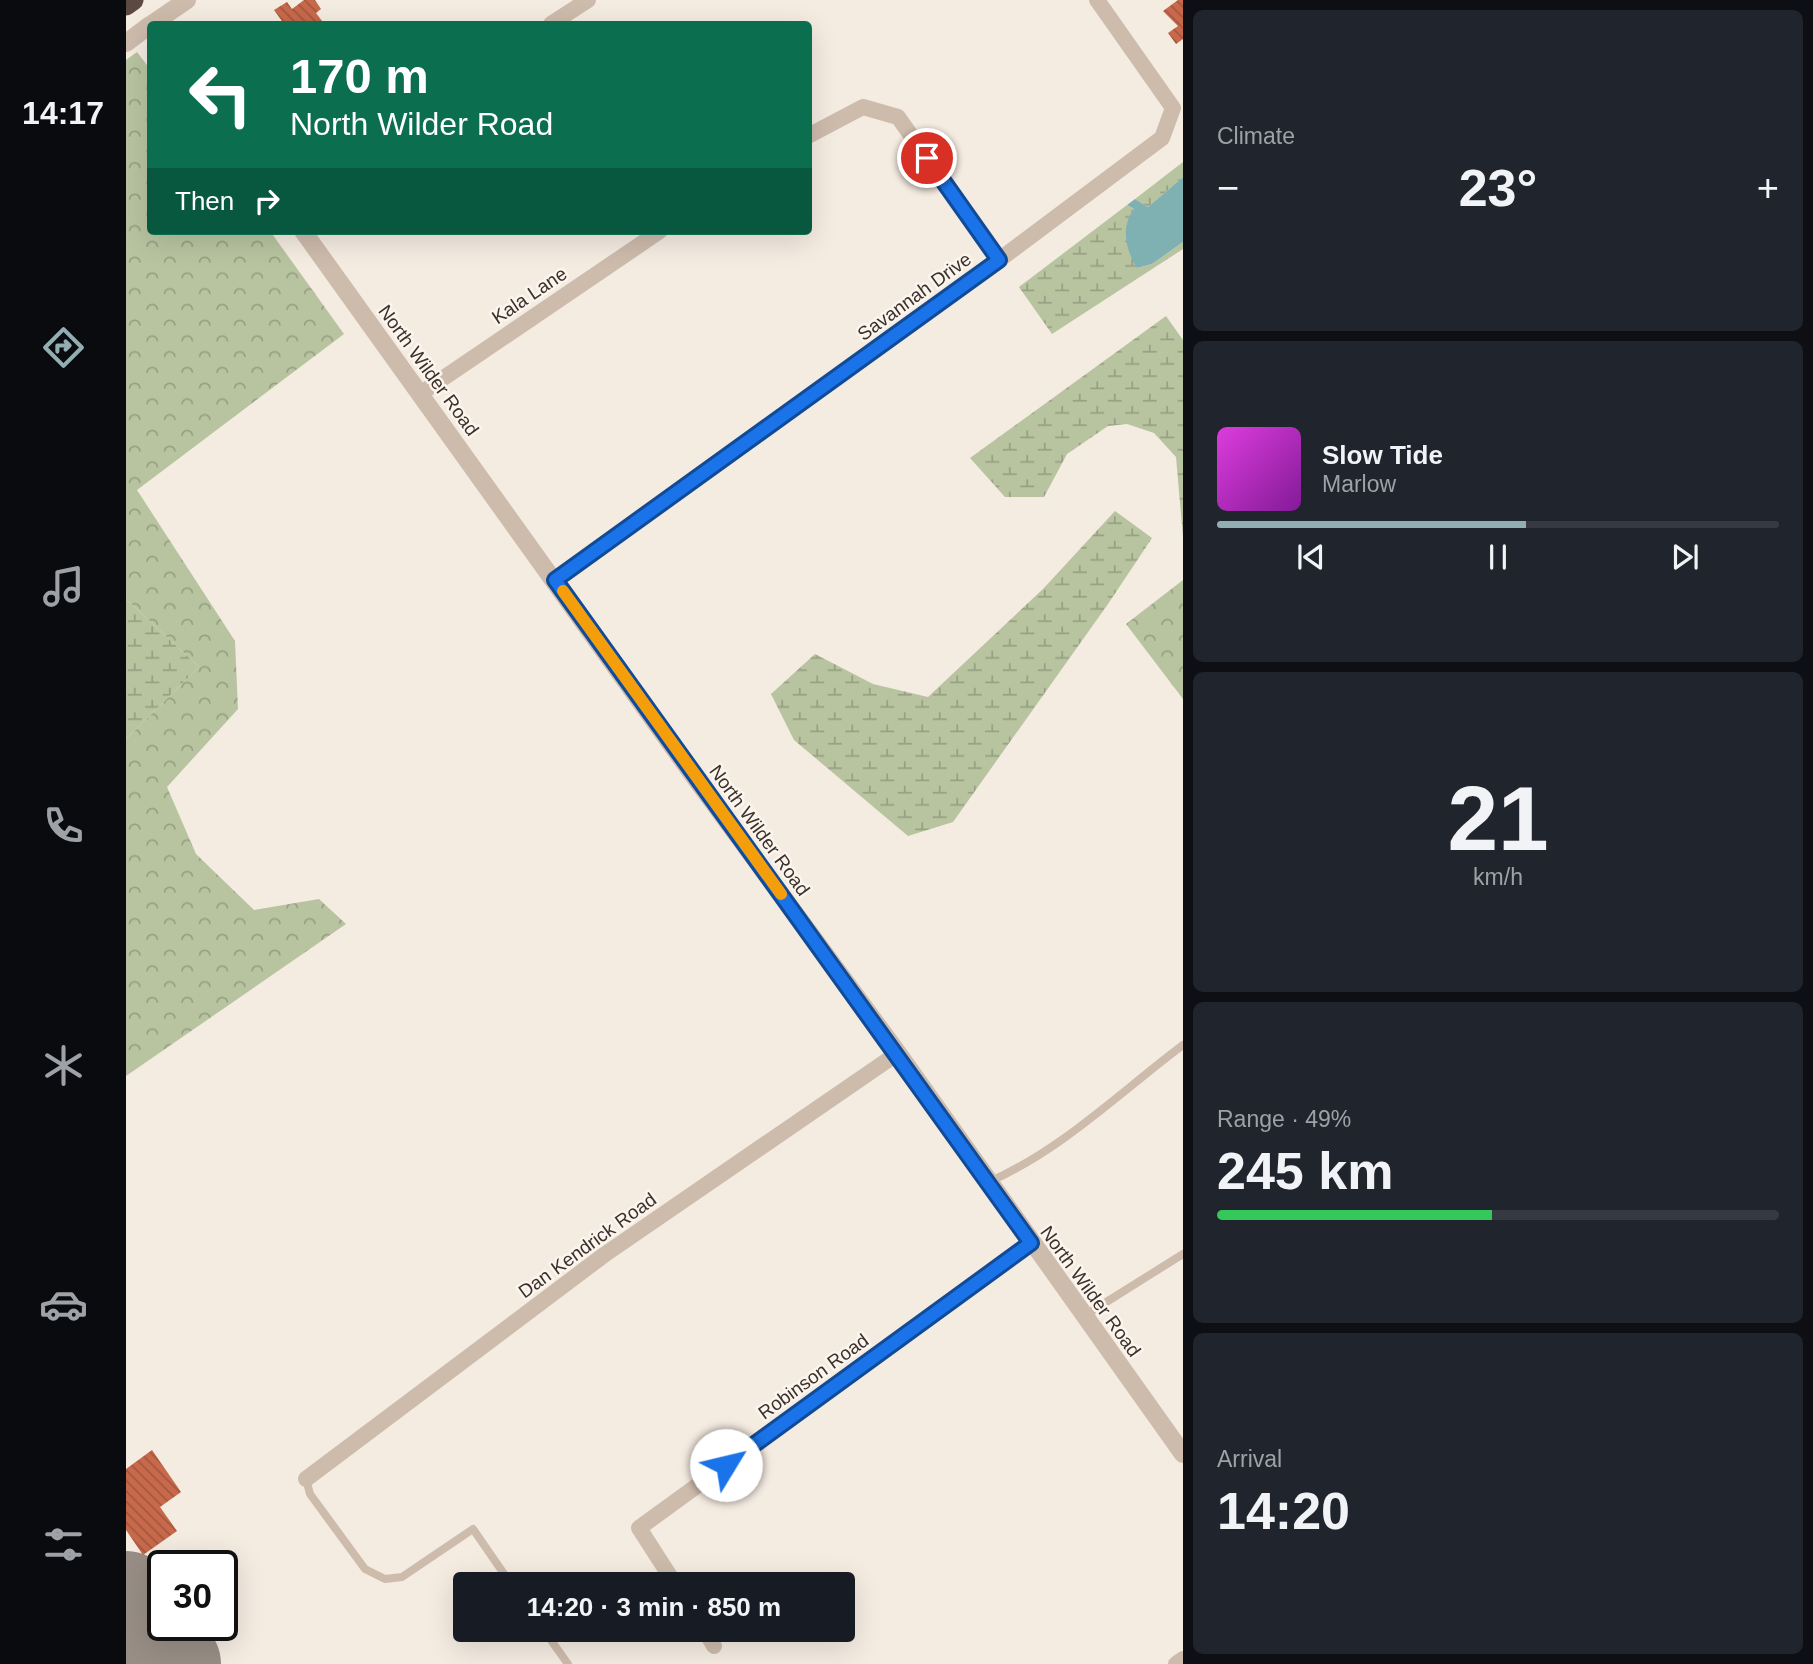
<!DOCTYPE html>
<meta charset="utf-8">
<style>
body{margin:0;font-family:Arial,sans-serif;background:#20242c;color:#f1f3f6;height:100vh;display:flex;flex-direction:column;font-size:26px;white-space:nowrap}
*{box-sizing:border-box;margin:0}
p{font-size:23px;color:#9ea1a6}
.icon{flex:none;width:38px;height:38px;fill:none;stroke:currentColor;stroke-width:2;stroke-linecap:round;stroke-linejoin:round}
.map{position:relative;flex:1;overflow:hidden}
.side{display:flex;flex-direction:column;gap:10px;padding:10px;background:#0d0f14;width:630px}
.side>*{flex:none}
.guide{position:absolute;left:21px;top:21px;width:665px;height:214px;border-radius:7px;box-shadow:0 7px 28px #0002;background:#0b6e4f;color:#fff;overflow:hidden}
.speed{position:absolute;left:21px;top:1550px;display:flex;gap:14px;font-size:35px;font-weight:700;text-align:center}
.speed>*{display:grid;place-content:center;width:91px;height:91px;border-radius:50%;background:#171b24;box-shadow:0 7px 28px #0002;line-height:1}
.speed .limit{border:4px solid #111;border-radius:10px;background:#fff;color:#111}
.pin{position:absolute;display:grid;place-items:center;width:60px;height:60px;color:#fff;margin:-30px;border:4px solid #fff;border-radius:50%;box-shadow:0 2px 7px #0007}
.me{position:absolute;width:77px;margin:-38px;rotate:54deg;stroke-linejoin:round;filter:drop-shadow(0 0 5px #0008)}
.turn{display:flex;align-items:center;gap:24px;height:147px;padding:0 28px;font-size:32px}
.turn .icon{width:91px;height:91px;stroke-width:2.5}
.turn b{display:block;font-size:49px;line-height:60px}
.then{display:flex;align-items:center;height:66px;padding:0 28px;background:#0003;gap:14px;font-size:26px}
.big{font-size:52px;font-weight:700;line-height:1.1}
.side .card{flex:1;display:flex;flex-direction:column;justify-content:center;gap:10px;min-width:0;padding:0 24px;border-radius:10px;background:#20242c}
.side .dial{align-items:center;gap:0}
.dial b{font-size:91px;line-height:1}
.song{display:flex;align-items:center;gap:21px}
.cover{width:84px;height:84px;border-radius:10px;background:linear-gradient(135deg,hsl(300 70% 55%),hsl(290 70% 35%))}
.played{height:7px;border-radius:4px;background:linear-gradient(90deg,#92aeb2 55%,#363941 55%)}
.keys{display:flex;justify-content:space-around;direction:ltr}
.heat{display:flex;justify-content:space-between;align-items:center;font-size:38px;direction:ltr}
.charge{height:10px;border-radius:5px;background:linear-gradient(90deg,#34c759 49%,#363941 0)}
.trip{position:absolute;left:327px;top:1572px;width:402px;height:70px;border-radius:7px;background:#171b24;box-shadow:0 7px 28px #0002;font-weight:700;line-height:70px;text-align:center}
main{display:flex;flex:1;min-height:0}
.menu{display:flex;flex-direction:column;width:126px;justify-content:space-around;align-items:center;background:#090b0e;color:#9ea1a6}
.menu .icon{width:49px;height:49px}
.menu .selected{color:#92aeb2}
.menu b{font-size:32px;color:#f1f3f6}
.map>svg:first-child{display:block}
.forest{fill:url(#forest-crowns)}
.wetland{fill:url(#wetland-marsh)}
.water{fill:#7fb0b2}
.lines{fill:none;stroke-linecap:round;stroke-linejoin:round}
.runway{stroke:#988e86;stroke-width:100}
.building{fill:url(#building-back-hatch)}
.service{stroke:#cdbbac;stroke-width:8}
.minor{stroke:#cdbbac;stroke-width:16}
.tertiary{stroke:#cdbbac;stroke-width:18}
.motorway{stroke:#5c4a42;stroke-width:21}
.route-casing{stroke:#114b97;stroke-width:18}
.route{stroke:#1a73e8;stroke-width:12}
.slow{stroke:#f59e0b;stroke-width:12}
.labels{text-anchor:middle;stroke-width:5;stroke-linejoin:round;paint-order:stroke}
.street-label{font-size:19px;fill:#3b302b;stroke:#fbf5ee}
</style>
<main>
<nav class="menu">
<b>14:17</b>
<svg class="icon selected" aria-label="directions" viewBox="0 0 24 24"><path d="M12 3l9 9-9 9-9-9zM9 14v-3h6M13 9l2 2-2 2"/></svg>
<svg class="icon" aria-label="music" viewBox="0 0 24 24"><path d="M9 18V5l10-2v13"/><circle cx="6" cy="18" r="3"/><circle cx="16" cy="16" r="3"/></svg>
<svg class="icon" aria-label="phone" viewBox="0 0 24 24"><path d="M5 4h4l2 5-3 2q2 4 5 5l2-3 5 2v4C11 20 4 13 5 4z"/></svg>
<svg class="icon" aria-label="climate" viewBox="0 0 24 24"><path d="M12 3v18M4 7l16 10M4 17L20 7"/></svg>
<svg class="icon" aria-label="car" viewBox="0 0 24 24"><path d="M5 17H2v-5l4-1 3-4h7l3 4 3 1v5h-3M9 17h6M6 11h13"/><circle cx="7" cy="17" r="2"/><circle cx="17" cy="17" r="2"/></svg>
<svg class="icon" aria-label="filters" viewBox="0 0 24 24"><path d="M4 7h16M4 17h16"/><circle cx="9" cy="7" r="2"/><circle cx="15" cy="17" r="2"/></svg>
</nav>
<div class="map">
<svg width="1057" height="1664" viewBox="0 0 1057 1664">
<defs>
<pattern id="forest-crowns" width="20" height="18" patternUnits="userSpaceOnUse" patternTransform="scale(1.75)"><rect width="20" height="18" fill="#b8c4a0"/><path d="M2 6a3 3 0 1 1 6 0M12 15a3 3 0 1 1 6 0" fill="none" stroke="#97a083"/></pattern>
<pattern id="wetland-marsh" width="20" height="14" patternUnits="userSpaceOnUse" patternTransform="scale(1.75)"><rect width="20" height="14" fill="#b8c4a0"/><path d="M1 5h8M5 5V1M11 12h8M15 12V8" fill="none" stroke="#97a083"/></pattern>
<pattern id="building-back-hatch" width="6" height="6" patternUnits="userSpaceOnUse" patternTransform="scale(1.75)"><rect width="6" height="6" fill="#c8694b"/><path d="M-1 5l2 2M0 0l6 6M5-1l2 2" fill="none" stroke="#a4573f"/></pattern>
</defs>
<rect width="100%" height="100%" fill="#f4ebe1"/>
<path class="forest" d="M11 52 24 69V231H144L218 334 11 490 109 641 112 709 41 787 70 854 128 910 193 899 220 924 0 1076V739L73 667 0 599V60Z
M1057 580V699L1000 624Z"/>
<path class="wetland" d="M1057 162V177L1022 207 1009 199Z
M1001 205 1008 209C993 237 1004 240 1011 268L1026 264 1057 242V249L926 334 893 287Z
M1040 316 1057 340V537L1050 457 1028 433 1001 424 982 426 941 454 918 497H879L844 458Z
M989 511 1026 538 982 604 827 822 782 836 668 740 645 694 689 654 747 684 802 697 917 589Z
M0 599 73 667 0 739Z"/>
<path class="water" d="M1057 177V242L1026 264 1011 268C1000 250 994 228 1008 209L1001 205 1009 199 1022 207Z"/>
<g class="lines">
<path class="runway" d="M0 1601 45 1664"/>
</g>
<path class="building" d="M178 0H189L195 9 190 13 196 21 191 24H158L148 10 161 2 166 9Z
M1052 0H1057V39L1050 44 1042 33 1052 26 1037 11Z
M26 1450 55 1492 34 1507 51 1531 17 1555 0 1530V1469Z"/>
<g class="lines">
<path class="service" d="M863 1182C937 1149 993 1093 1057 1045
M958 1316 1057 1254
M180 1479 184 1494 239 1569 259 1579 276 1577 347 1529 385 1584
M417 1629 442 1664"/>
<path class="minor" d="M425 24 462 0
M682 136 737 107 772 117 873 260
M294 394 534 231
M429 580 873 260 1036 138 1047 108 971 0
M180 1479 478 1255 772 1053
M549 1584 513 1528 905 1243
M578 1629 588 1646
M1050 1664 1057 1659"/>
<path class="tertiary" d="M26 24 61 0
M0 43 24 25
M177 231 567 775 772 1053 1057 1454"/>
<path class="motorway" d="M0 5 7 0"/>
</g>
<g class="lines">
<defs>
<path id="route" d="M600 1465 905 1243 429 580 873 260 801 158"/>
</defs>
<use href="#route" class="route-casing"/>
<use href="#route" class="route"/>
<path class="slow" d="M437 591 655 894"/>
</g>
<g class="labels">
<g class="street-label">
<text transform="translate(403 295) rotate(-34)" y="7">Kala Lane</text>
<text transform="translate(788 296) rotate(-36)" y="7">Savannah Drive</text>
<text transform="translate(303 370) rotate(54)" y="7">North Wilder Road</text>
<text transform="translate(634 830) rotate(54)" y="7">North Wilder Road</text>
<text transform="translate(461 1245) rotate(-36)" y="7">Dan Kendrick Road</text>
<text transform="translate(965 1291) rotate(54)" y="7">North Wilder Road</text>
<text transform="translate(687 1376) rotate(-36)" y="7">Robinson Road</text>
</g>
</g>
</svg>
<div class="speed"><div class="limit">30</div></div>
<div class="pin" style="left:801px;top:158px;background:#d93025"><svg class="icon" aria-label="arrive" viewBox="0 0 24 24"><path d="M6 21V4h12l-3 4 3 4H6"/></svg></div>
<svg class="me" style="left:600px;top:1465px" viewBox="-20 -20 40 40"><circle r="19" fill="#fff"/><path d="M0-13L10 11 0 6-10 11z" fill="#1a73e8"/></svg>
<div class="trip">14:20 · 3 min · 850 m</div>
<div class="guide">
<div class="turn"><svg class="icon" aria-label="left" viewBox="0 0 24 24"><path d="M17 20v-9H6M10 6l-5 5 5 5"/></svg><div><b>170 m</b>North Wilder Road</div></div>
<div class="then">Then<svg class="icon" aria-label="right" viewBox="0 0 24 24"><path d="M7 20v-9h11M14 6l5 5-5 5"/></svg></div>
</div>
</div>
<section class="side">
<div class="card"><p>Climate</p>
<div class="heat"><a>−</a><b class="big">23°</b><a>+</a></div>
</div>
<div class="card">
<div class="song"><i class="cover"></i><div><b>Slow Tide</b><p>Marlow</p></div></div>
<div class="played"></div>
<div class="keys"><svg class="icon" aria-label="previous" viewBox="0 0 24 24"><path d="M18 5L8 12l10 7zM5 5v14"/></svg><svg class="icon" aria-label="pause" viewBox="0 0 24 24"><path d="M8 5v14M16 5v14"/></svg><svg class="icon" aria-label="next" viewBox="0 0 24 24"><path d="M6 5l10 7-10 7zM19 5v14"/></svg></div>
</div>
<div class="card dial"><b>21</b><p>km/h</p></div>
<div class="card"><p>Range · 49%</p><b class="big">245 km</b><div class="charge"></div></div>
<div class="card"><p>Arrival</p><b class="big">14:20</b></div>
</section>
</main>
